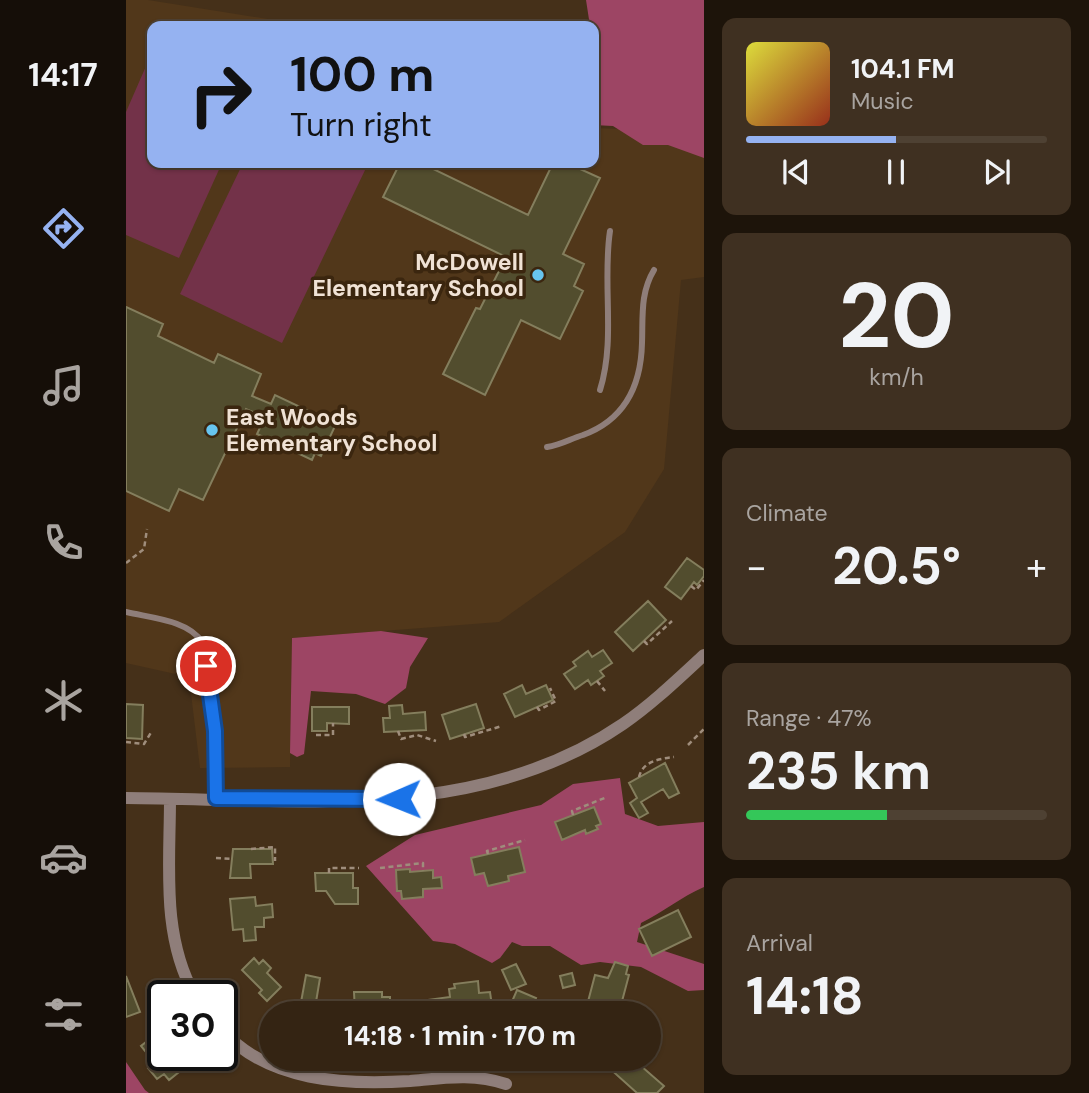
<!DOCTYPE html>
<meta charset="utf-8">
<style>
body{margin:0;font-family:"DM Sans",sans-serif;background:#3f3021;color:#f1f3f6;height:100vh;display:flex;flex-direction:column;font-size:26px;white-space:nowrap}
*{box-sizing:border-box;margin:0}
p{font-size:23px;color:#a9a4a0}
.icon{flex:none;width:38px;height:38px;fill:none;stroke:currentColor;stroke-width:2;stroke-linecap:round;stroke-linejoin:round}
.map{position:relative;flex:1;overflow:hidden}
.details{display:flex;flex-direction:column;gap:18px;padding:18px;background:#1d140a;width:385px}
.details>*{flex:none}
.banner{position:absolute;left:21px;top:21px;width:452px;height:147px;border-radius:14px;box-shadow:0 2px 5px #0004,0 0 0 2px #4e4133;background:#95b2f1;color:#111;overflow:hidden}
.speed{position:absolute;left:21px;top:980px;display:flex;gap:14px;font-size:35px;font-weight:700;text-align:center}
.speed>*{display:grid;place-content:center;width:91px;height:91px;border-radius:50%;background:#342413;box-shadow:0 2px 5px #0004,0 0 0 2px #4e4133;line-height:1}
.speed .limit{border:4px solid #111;border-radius:10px;background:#fff;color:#111}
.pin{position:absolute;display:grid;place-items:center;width:60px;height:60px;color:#fff;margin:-30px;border:4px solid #fff;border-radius:50%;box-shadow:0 2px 7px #0007}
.me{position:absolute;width:77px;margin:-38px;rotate:269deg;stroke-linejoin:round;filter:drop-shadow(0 0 5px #0008)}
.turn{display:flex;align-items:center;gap:24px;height:147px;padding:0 28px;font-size:32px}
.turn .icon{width:91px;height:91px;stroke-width:2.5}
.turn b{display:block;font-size:49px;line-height:60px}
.big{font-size:52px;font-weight:700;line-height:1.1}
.details .card{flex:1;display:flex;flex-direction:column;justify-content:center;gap:10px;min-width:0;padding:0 24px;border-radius:14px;background:#3f3021}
.details .dial{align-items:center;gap:0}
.dial b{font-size:91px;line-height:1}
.song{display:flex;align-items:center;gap:21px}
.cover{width:84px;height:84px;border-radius:10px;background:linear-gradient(135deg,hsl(60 70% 55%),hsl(10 70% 35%))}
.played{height:7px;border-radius:4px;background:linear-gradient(90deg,#95b2f1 50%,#4e4133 50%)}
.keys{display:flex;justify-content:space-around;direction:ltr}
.heat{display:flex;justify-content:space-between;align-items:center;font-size:38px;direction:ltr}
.charge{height:10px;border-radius:5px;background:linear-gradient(90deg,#34c759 47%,#4e4133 0)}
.trip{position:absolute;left:133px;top:1001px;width:402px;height:70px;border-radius:35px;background:#342413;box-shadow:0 2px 5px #0004,0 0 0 2px #4e4133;font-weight:700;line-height:70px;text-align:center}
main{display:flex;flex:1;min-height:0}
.menu{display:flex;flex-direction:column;width:126px;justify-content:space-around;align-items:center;background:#150e08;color:#a9a4a0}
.menu .icon{width:49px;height:49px}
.menu .current{color:#95b2f1}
.menu b{font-size:32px;color:#f1f3f6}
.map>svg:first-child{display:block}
.built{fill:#51371a}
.green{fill:#733249}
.forest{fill:#9d4564}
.building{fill:#524d2e;stroke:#847e5d;stroke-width:2}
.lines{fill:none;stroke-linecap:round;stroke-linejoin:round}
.path{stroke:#9f8d7c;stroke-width:2.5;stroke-dasharray:5 3.5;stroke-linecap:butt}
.lane{stroke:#8f7e7a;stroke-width:6}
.street{stroke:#8f7e7a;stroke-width:12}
.route-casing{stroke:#114b97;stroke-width:18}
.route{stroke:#1a73e8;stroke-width:12}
.poi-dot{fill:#67c4ef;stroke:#3b260f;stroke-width:2.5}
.labels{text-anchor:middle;stroke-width:7;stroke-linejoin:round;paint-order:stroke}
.poi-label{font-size:23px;font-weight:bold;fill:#f0e2d5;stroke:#3b260f;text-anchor:end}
</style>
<main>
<nav class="menu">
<b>14:17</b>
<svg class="icon current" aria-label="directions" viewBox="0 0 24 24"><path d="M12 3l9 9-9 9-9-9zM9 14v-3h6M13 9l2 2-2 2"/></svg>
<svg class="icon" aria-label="music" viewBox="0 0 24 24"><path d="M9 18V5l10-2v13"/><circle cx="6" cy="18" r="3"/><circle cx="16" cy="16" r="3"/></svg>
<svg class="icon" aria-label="phone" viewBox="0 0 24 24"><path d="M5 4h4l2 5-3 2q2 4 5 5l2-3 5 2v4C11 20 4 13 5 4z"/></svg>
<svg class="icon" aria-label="climate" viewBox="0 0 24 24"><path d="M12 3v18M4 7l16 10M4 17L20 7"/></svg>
<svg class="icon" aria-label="car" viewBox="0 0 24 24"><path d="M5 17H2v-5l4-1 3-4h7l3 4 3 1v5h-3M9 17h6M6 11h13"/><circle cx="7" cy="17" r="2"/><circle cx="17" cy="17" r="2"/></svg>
<svg class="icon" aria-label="filters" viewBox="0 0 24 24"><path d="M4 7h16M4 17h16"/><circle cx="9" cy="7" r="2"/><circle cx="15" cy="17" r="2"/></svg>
</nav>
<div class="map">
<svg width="578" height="1093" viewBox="0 0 578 1093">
<rect width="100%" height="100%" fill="#453019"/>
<path class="built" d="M0 0H22L148 20 149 26H26V163H467V128L578 132V277L555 280 538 469 499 532 373 622 166 638 164 767 74 768 63 677 0 663Z"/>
<path class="green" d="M24 57 26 163H96L53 258 0 235V112Z
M117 163H235L241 166 156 343 54 294Z"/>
<path class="forest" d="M460 0H578V158L542 145H517L487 126 467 125V26H464Z
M255 631 302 638 284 667 280 688 259 704 230 694 185 691 178 754 171 757 164 753 166 638Z
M494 778 499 814 532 826 578 822V887C555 897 537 912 515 923L511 942 578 964V990L562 991 515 967 474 962 455 965 424 946H396L386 942 374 958 366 963 329 944 307 941 240 866 289 835 415 805 447 784Z
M0 1062 19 1090 23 1093H0Z"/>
<path class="building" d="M274 163H295L402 215 427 163H441L474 178 437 254 458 264 448 286 457 291 434 339 395 320 359 395 317 374 350 308 354 309 380 257 257 197Z
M0 307 37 324 32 336 88 363 92 354 135 374 126 396 145 404 149 395 210 424 195 456 189 453 186 460 131 434 139 417 120 409 77 500 53 489 43 511 0 491Z
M561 558 578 570V576L571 585 568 582 555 599 539 587Z
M522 601 540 620 507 651 489 632Z
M477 650 486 663 474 671 478 676 465 685 462 680 449 689 438 674 450 666 447 662 462 651 466 657Z
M396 685 400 694 420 685 427 700 389 717 378 694Z
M0 704 17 705 16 739 0 738Z
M350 704 358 728 324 739 316 715Z
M276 705 277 714 299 712 300 730 258 732 257 718H264L263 706Z
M186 707H223V724L201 723V731H186Z
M539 763 553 793 543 798 537 789 515 802 522 813 513 818 504 803 511 798 503 783Z
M468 807 475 824 470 826 472 829 460 834 459 830 436 840 429 822Z
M393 847 399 872 382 876 383 881 362 886 358 873 349 875 345 858Z
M107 849H146L147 864H124L125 878H104Z
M284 869V872L307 870V878L315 877 316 888 297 889V897L276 899 275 891H271L270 870Z
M189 873H227V888H232V904H209L200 891H190Z
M129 897 130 906 146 904 147 917 138 918V927H129L130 940 118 941 117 929 107 930 104 899Z
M552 910 565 937 526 956 513 929Z
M128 958 133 964 137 960 145 968 141 973 155 987 141 1001 133 993 136 990 116 970Z
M489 962 502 966 500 974 503 975 495 1005 483 1002 480 1013H459L469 975 482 978Z
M390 964 400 984 385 990 376 970Z
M446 973 449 985 437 988 434 976Z
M180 975 194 978 190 1002 223 1008V1013H173Z
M0 976 14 1012 0 1017Z
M352 981 353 993 364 992 367 1013H303L301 1000 324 997 323 989 329 988 328 984Z
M391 990 410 998 403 1013H381Z
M228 992H256V997H264V1013H229Z
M29 1035 37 1045V1055H48L58 1068 43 1080 38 1074 31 1079 22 1068 28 1062 15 1046Z
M489 1059H507L538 1086 531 1093H511L482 1067Z"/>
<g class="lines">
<path class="path" d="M0 563 18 549 21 529
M565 586 570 590 578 580
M518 641 521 644 546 621
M471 681 479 691
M411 707 413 710 430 701 424 688
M272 731 275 739 291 735 310 741
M338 734 339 737 376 726
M190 735H207V723
M0 742 18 744 26 731
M562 745 578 729
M513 777C517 761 533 759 548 757
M447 815 446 811 481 797
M125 849 149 847V861
M362 854 361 851 399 840
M90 858 107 859
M254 868 297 863V871
M203 873V868H233"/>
<path class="lane" d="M474 390C490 339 476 283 484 231
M421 447C435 445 444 439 457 435 498 420 515 386 516 343 517 317 514 293 528 270
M0 612C25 618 62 620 76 642L89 731 90 798"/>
<path class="street" d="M0 798C167 799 351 824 497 724 526 704 552 679 578 655
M44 799C44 865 35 936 69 996
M96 1030C142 1082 220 1085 284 1081 318 1078 347 1073 380 1084"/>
</g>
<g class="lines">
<defs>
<path id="route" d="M80 666 89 731 90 798 273 799"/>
</defs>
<use href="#route" class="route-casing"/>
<use href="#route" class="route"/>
</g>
<g class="poi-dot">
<circle cx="412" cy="275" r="7"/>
<circle cx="86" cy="430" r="7"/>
</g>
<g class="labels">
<g class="poi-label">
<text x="398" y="270">McDowell<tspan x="398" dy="26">Elementary School</tspan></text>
<text x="100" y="425" text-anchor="start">East Woods<tspan x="100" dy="26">Elementary School</tspan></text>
</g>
</g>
</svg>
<div class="speed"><div class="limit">30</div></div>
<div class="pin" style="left:80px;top:666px;background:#d93025"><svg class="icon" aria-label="arrive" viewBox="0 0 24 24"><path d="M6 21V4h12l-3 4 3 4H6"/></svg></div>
<svg class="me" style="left:273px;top:799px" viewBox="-20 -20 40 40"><circle r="19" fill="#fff"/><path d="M0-13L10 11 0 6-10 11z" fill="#1a73e8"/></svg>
<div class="trip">14:18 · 1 min · 170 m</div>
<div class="banner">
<div class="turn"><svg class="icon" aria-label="right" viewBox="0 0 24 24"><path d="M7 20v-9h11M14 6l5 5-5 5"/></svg><div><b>100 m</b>Turn right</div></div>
</div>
</div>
<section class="details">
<div class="card">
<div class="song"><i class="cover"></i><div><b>104.1 FM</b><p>Music</p></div></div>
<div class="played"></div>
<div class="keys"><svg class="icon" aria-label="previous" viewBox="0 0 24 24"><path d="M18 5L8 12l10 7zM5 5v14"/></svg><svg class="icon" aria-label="pause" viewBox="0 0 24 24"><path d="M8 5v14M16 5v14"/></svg><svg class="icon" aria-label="next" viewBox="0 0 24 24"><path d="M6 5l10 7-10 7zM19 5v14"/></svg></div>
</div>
<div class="card dial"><b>20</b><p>km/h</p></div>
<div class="card"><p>Climate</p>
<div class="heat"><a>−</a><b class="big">20.5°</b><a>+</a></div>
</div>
<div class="card"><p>Range · 47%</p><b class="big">235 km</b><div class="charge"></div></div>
<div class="card"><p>Arrival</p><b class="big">14:18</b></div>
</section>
</main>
